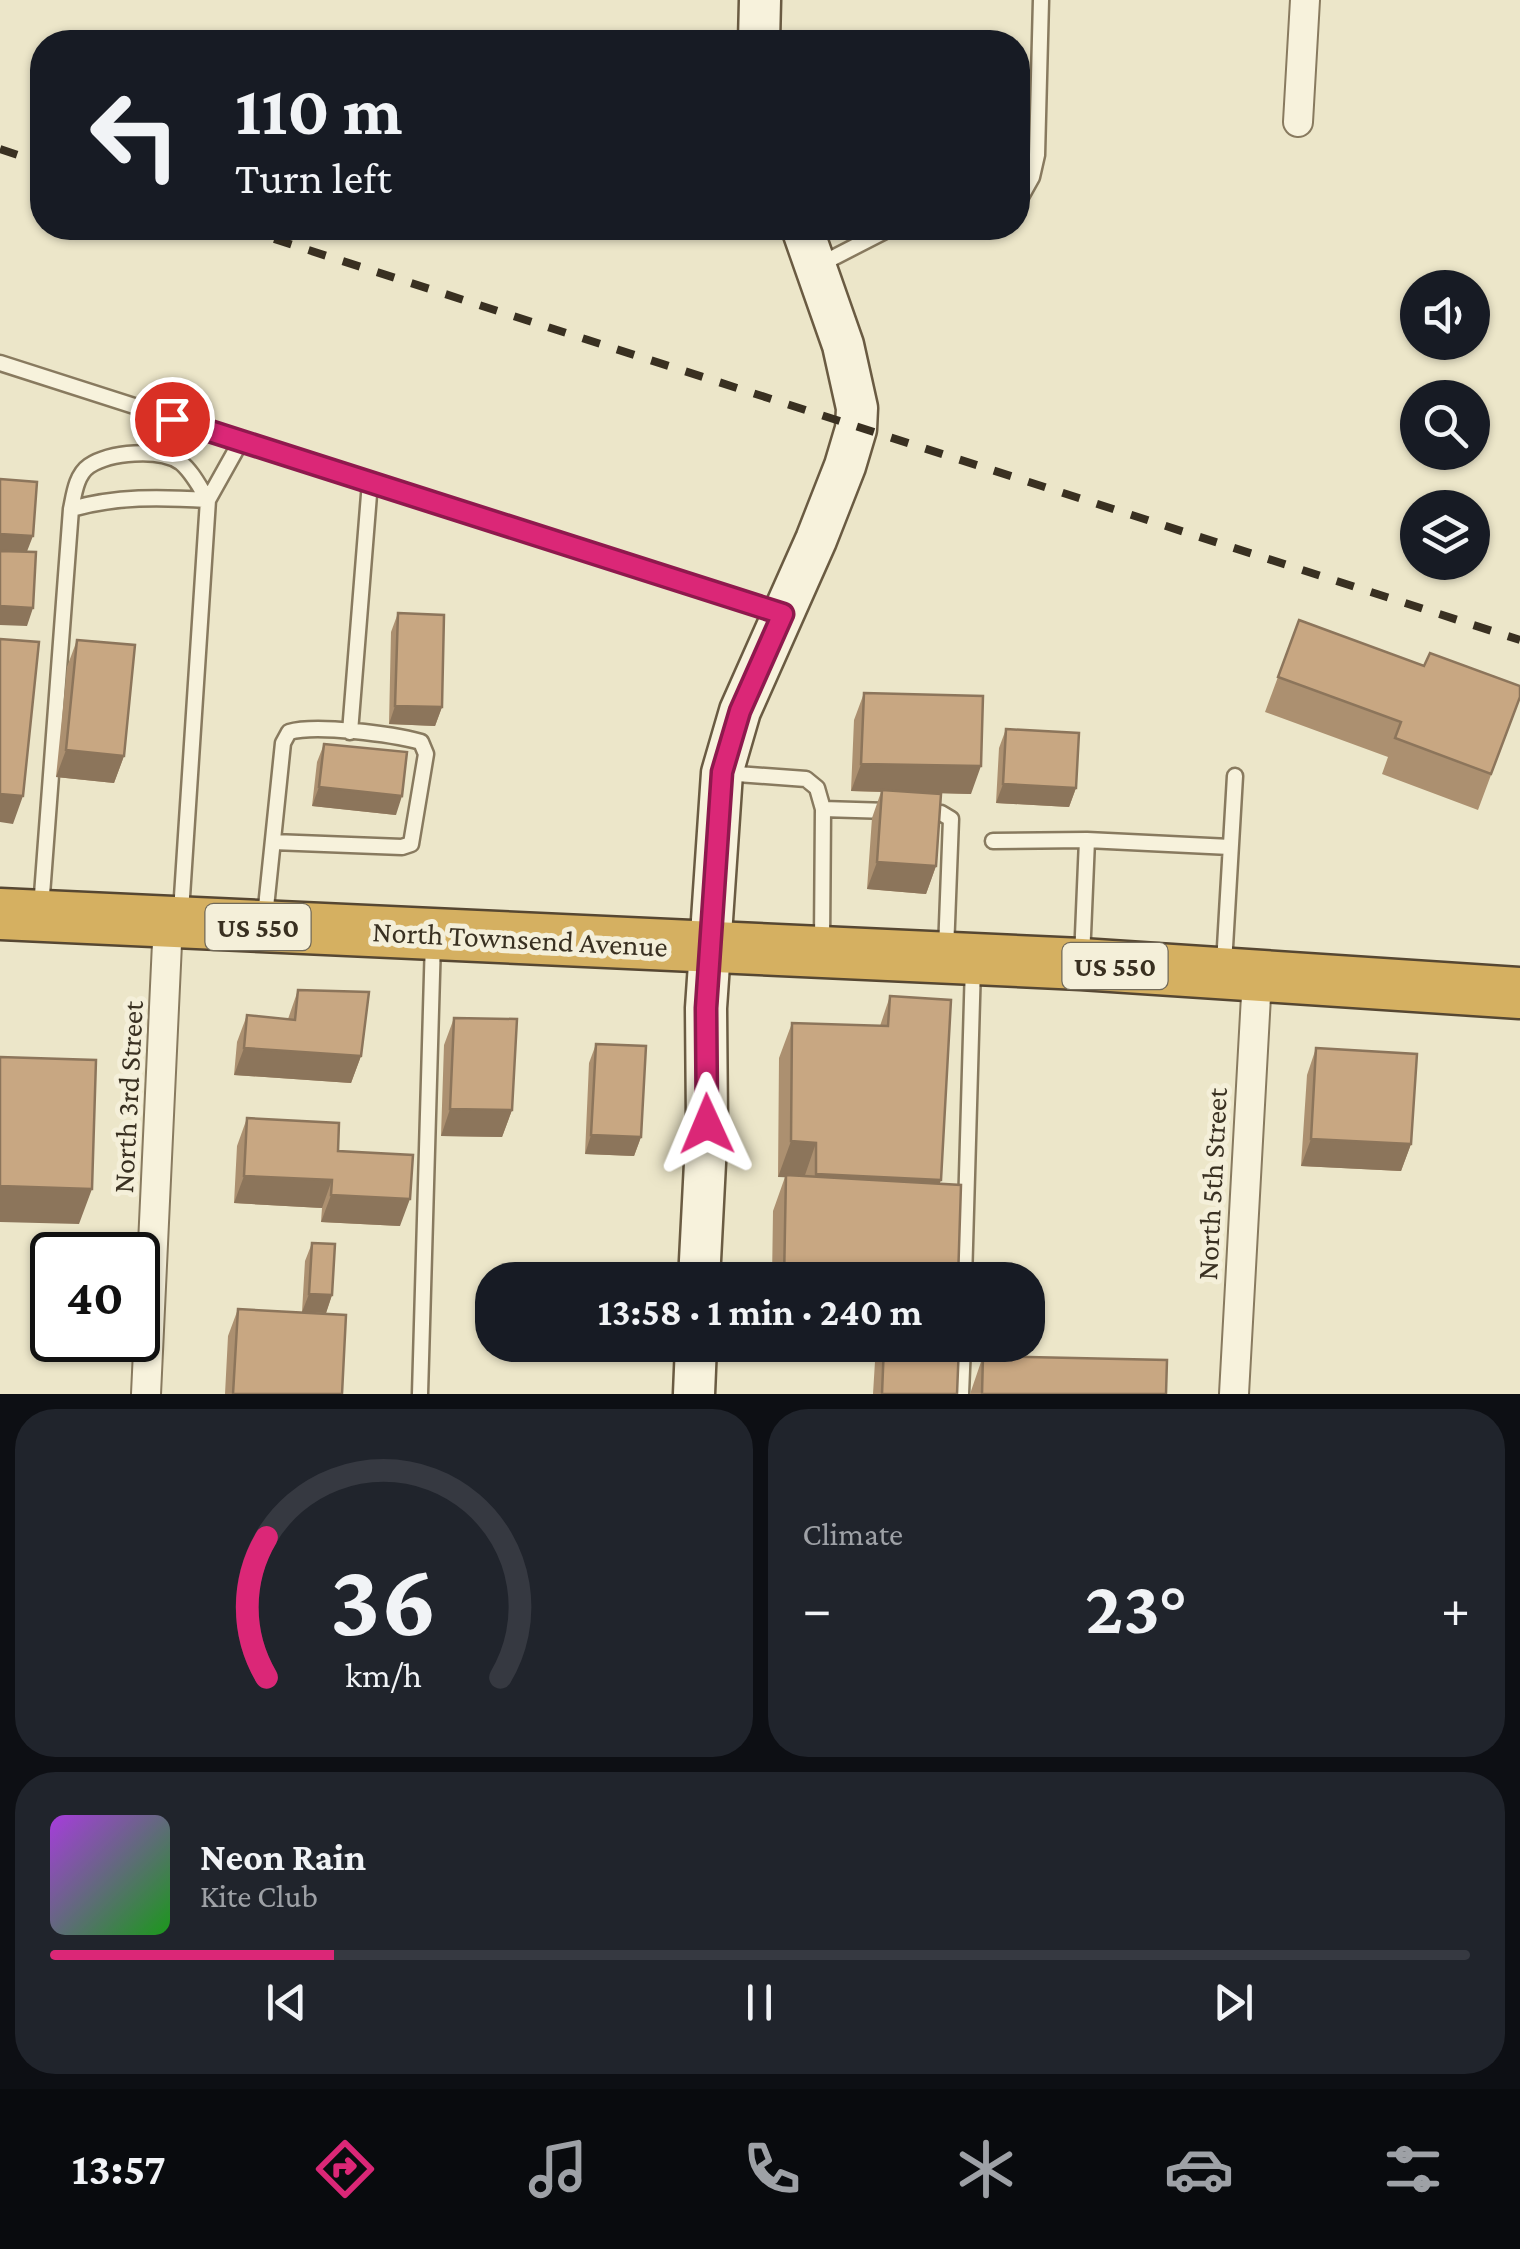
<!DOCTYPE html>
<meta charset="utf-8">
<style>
body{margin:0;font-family:"Crimson Pro",serif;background:#20242c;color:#f1f3f6;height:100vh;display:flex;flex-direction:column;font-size:38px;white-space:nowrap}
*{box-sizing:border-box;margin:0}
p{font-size:32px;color:#9ea1a6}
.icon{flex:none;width:55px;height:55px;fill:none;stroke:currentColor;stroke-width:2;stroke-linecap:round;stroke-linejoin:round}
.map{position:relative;height:1394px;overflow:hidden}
.sheet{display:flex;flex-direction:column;gap:15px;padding:15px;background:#0d0f14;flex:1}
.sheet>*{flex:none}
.hud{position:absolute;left:30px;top:30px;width:1000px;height:210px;border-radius:40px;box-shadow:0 2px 8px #0004;background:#171b24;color:#f1f3f6;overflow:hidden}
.buttons{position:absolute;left:1400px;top:270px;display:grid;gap:20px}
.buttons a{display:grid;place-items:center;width:90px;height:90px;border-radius:50%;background:#171b24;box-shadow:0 2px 8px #0004;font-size:50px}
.speed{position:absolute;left:30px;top:1232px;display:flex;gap:20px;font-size:50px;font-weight:700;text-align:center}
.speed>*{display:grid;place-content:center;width:130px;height:130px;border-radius:50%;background:#171b24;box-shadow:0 2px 8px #0004;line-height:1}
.speed .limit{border:5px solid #111;border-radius:15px;background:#fff;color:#111}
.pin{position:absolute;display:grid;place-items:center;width:85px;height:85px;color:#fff;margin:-42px;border:5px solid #fff;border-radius:50%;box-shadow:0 2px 10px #0007}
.me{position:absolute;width:110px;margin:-55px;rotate:359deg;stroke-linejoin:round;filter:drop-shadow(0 0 8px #0008)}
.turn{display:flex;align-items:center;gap:35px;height:210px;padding:0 40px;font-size:45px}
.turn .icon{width:130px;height:130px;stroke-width:2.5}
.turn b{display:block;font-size:70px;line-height:85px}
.big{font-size:75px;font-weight:700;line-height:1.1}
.sheet .widget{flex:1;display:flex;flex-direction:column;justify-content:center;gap:15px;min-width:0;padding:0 35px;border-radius:40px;background:#20242c}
.sheet .dial{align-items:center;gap:0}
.dial svg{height:260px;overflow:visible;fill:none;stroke:#363941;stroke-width:7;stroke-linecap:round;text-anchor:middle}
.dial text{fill:#f1f3f6;stroke:none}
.song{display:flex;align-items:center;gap:30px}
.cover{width:120px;height:120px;border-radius:15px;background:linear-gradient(135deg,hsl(280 70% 55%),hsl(120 70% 35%))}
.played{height:10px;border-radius:5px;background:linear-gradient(90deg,#db2777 20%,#363941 20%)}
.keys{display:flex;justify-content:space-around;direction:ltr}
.heat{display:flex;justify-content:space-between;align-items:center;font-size:55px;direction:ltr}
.sheet .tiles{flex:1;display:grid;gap:15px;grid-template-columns:1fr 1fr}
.widget:last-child{grid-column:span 2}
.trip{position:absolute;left:475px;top:1262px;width:570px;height:100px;border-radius:40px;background:#171b24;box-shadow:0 2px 8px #0004;font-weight:700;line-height:100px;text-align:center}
.tabs{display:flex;height:160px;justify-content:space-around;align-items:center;background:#090b0e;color:#9ea1a6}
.tabs .icon{width:70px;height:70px}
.tabs .selected{color:#db2777}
.tabs b{font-size:45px;color:#f1f3f6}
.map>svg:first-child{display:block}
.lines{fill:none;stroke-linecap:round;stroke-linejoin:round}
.lane-casing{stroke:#887a5f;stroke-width:19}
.street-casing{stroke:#887a5f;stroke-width:32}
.secondary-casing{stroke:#6a5b42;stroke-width:45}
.highway-casing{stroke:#564732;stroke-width:55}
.lane{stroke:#f7f2dc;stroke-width:14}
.street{stroke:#f7f2dc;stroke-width:28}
.secondary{stroke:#f7f2dc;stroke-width:40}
.highway{stroke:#d5b061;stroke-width:50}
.rail{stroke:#393021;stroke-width:8;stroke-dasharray:18 18;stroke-linecap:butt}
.wall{fill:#ac9070}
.shaded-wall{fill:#8c755b}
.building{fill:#c8a782;stroke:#8c755b;stroke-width:2.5}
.route-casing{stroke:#8e194d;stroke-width:25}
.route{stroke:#db2777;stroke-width:18}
.labels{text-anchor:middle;stroke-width:10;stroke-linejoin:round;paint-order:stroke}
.shield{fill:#f4efd9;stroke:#716958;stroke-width:2.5}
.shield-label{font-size:28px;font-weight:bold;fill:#393021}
.street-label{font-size:30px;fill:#393021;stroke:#f4efd9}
</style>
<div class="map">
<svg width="1520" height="1394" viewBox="0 0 1520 1394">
<rect width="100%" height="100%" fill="#ece6c9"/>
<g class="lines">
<defs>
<path id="lane" d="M1018 202 1032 177 1037 155 1041 0
M821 264 891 228
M0 363 780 613
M71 509C74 495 76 475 89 466 110 452 159 448 180 462 192 471 200 488 208 500
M350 732 370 482
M724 773 806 779 817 788 823 809
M925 813H941L951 819 946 950
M993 841 1087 840
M41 908 71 509C117 496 160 497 208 500
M181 912 208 500 241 441
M265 917 283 743 289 732C316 724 392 734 421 742L426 754 411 844 402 847 273 842
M822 942 823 809 889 811
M1082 958 1087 840 1230 847
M1224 964 1235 776
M964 1280 973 965
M420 1394 433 940
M961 1394 963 1345"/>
<path id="street" d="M1298 122 1305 0
M146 1394 168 922
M1234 1394 1257 978"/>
<path id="secondary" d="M759 42 760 0
M699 1280 707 1124 706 1008 722 773 740 711 816 540 845 466 856 429 857 408 843 345 802 228
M694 1394 696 1345"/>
<path id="highway" d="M0 914 1081 964 1520 993"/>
</defs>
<use href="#lane" class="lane-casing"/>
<use href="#street" class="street-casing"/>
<use href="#secondary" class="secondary-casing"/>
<use href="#highway" class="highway-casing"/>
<use href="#lane" class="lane"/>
<use href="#street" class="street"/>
<use href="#secondary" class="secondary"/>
<use href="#highway" class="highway"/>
<path class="rail" d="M0 149 42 163
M240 228 1520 640"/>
</g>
<path class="wall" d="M398 613 442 707 435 726 389 724 391 632Z
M1299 620 1424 666 1520 697 1478 810 1382 774 1388 757 1265 712Z
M77 640 124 756 114 783 56 777 67 667Z
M864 693 971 794 909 792 936 866 926 894 867 889 872 818 881 792 851 791 854 720Z
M1006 729 1076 788 1069 807 996 803 999 748Z
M324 744 396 815 312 806 317 762Z
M298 990 361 1056 351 1083 234 1075 237 1042 247 1015 288 1019Z
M890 996 941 1180 939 1184 958 1280H772L773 1211 785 1177H778L779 1058 792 1023 880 1026Z
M454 1018 512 1110 502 1137 441 1136 444 1045Z
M596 1044 641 1137 634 1156 585 1154 589 1063Z
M1316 1048 1411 1144 1401 1171 1301 1166 1307 1075Z
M247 1118 338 1151 400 1226 321 1222 322 1208 234 1203 237 1146Z
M312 1243 332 1295 326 1313 302 1312 305 1261Z
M238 1309 342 1394H225L228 1336Z
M876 1345H959L957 1394H873Z
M983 1356 1166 1394H970Z"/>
<path class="shaded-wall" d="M0 534 33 536 26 554 0 553Z
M0 606 33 608 27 626 0 625Z
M395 706 442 707 435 726 389 724Z
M66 750 124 756 114 783 56 777Z
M861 764 981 766 971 794 851 791Z
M1003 784 1076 788 1069 807 996 803Z
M319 787 402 796 396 815 312 806Z
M0 794 23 796 13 824 0 822Z
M877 862 936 866 926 894 867 889Z
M244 1048 361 1056 351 1083 234 1075Z
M450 1109 512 1110 502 1137 441 1136Z
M591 1135 641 1137 634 1156 585 1154Z
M1311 1139 1411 1144 1401 1171 1301 1166Z
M791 1141 816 1143 804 1178 778 1177Z
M816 1174 941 1180 928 1215 803 1209Z
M244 1176 332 1180 322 1208 234 1203Z
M0 1186 92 1189 79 1224 0 1222Z
M331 1195 410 1199 400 1226 321 1222Z
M309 1294 332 1295 326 1313 302 1312Z"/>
<path class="building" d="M0 479 37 482 33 536 0 534Z
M0 551 36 552 33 608 0 606Z
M398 613 444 615 442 707 395 706Z
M1299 620 1424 666 1430 653 1520 686V697L1491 774 1395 738 1401 722 1278 677Z
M0 639 39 642 23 796 0 794Z
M77 640 135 645 124 756 66 750Z
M864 693 983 696 981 766 861 764Z
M1006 729 1079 733 1076 788 1003 784Z
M324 744 407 752 402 796 319 787Z
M882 790 941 794 936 866 877 862Z
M298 990 369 992 361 1056 244 1048 247 1015 295 1020Z
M890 996 951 1000 941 1180 816 1174V1143L791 1141 792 1023 888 1026Z
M454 1018 517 1019 512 1110 450 1109Z
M596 1044 646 1046 641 1137 591 1135Z
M1316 1048 1417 1054 1411 1144 1311 1139Z
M0 1057 96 1060 92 1189 0 1186Z
M247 1118 339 1123 338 1151 413 1155 410 1199 331 1195 332 1180 244 1176Z
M786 1175 961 1185 958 1280H784Z
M312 1243 335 1244 332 1295 309 1294Z
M238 1309 346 1315 342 1394H233Z
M884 1345H959L957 1394H882Z
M983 1356 1167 1360 1166 1394H982Z"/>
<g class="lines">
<defs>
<path id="route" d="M172 419 783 614 740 711 722 772 706 1008 707 1124"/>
</defs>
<use href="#route" class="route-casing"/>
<use href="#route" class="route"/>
</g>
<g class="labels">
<g class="shield">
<rect x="205.5" y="904" width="105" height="46" rx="8"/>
<rect x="1062.5" y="943" width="105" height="46" rx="8"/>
</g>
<g class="shield-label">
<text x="258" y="937">US 550</text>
<text x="1115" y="976">US 550</text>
</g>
<g class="street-label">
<text transform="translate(520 939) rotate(3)" y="10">North Townsend Avenue</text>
<text transform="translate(128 1097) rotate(-87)" y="10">North 3rd Street</text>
<text transform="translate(1212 1184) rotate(-87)" y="10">North 5th Street</text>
</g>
</g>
</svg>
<div class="buttons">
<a><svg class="icon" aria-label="sound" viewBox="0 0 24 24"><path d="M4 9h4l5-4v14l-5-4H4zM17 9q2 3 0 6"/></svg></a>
<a><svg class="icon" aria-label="search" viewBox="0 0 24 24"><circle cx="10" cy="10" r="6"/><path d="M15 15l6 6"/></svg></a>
<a><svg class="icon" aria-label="layers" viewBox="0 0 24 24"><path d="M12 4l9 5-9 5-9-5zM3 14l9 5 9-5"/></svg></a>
</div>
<div class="speed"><div class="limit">40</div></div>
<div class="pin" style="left:172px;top:419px;background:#d93025"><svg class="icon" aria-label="arrive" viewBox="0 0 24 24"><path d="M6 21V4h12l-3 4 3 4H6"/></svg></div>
<svg class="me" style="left:707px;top:1124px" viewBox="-20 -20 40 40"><path d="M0-17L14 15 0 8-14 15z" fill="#db2777" stroke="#fff" stroke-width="4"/></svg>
<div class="trip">13:58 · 1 min · 240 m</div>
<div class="hud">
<div class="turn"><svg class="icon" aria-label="left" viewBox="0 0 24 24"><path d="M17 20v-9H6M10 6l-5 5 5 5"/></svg><div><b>110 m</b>Turn left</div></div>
</div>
</div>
<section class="sheet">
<div class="tiles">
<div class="widget dial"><svg viewBox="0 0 100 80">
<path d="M14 69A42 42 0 1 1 86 69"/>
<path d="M14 69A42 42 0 0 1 14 26" stroke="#db2777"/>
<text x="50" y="56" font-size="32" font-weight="700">36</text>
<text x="50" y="72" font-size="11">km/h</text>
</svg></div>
<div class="widget"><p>Climate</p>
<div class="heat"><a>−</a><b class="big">23°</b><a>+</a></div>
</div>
<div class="widget">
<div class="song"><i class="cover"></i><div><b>Neon Rain</b><p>Kite Club</p></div></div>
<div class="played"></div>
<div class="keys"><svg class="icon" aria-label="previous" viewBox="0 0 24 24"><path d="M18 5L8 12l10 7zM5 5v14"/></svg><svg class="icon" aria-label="pause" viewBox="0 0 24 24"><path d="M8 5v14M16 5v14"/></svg><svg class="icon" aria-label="next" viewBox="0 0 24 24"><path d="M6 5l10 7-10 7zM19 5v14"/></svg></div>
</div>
</div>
</section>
<nav class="tabs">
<b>13:57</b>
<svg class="icon selected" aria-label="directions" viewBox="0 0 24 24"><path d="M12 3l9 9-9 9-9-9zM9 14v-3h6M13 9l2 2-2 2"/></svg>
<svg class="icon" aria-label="music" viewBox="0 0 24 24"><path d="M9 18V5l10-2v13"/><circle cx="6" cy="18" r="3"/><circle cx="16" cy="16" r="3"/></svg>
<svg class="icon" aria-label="phone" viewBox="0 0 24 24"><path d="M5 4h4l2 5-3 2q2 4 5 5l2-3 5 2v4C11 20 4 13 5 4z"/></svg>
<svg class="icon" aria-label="climate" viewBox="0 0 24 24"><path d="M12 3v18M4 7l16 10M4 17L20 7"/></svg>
<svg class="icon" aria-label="car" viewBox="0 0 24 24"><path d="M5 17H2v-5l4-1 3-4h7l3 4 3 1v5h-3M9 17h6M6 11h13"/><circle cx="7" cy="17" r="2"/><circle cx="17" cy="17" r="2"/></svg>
<svg class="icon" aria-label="filters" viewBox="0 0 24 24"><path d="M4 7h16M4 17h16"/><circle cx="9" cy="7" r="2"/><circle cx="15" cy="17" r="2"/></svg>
</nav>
